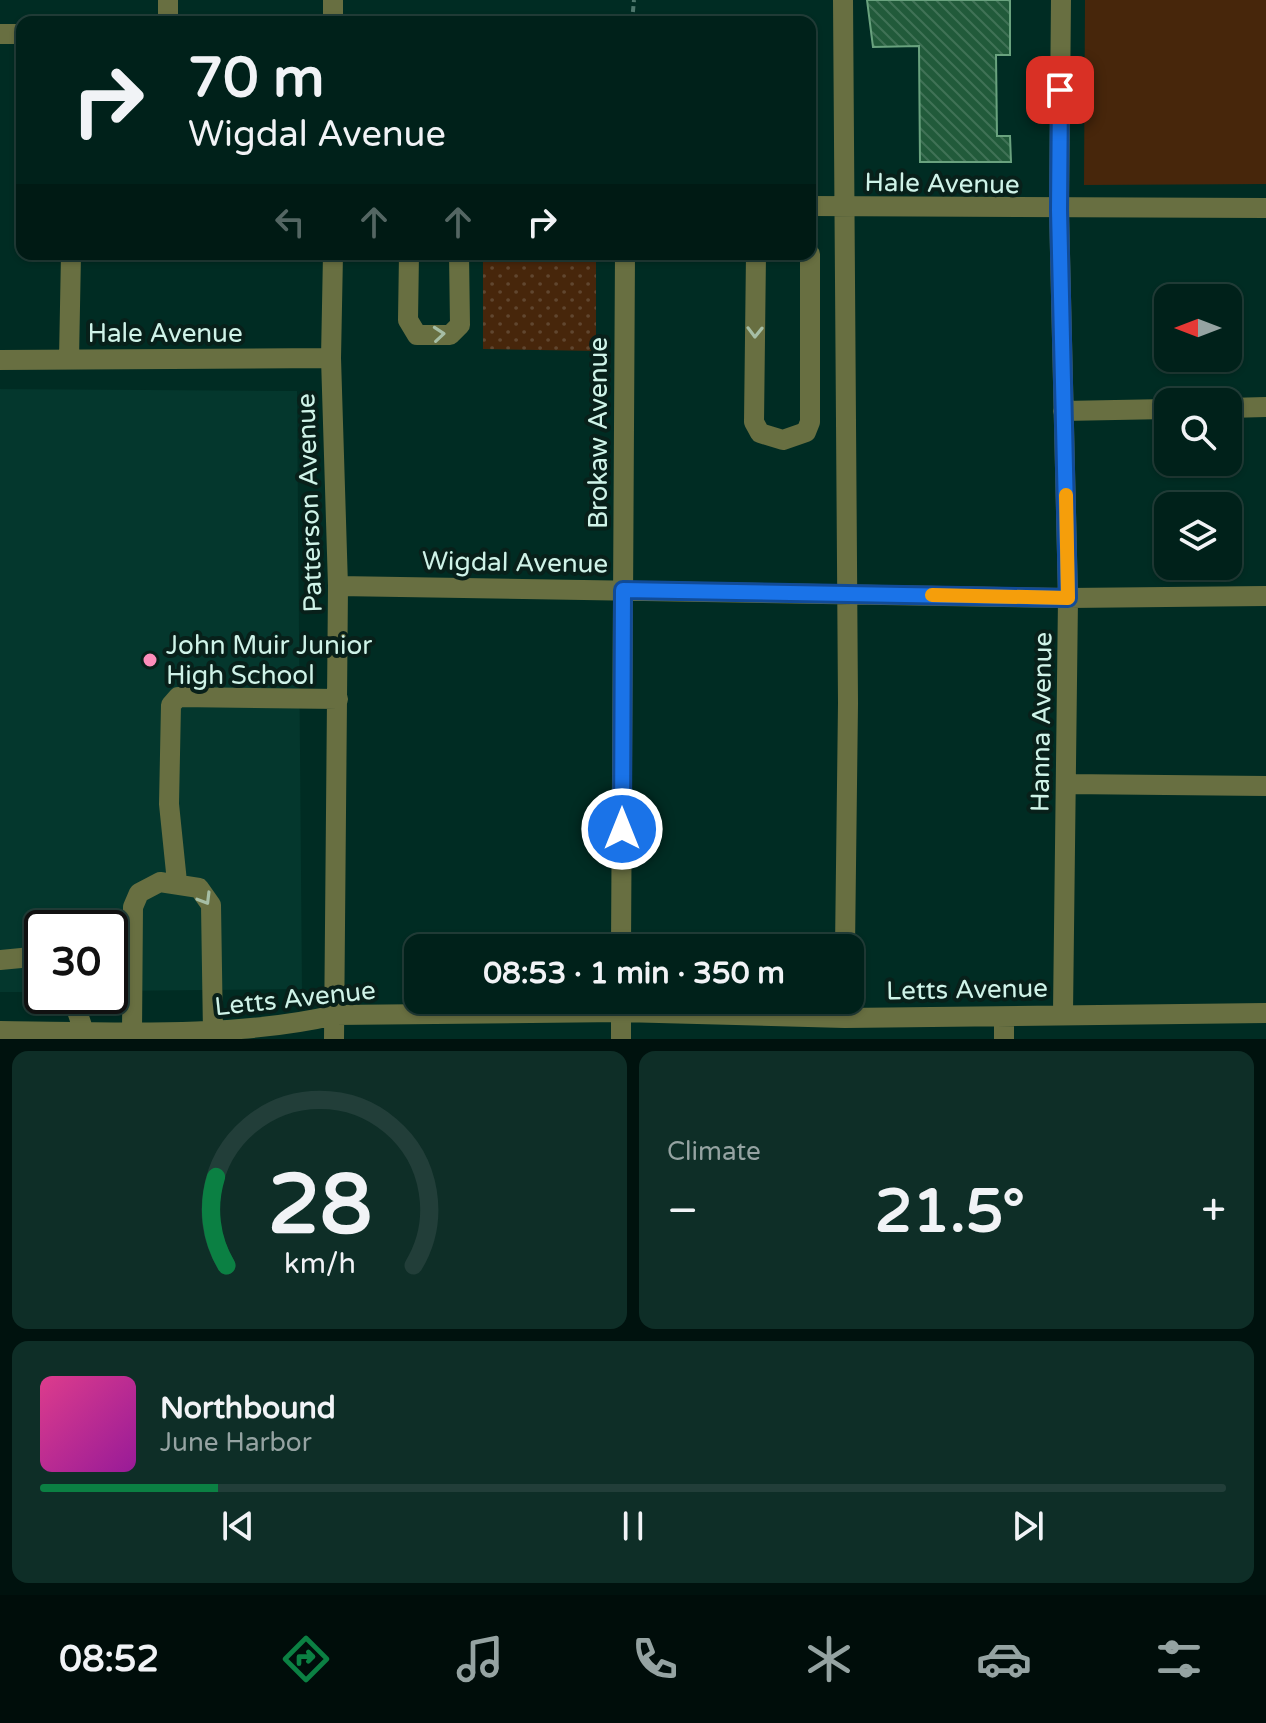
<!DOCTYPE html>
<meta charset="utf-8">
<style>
body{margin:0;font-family:"Varela Round",sans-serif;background:#0e2e27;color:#f1f3f6;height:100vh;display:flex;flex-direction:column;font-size:30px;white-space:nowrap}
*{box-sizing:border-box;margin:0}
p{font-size:26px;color:#95a3a2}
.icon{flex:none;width:44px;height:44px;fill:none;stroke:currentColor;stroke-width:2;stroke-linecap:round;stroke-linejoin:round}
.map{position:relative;height:1039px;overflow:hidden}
.side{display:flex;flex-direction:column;gap:12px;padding:12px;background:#00120e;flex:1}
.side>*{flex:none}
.banner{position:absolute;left:16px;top:16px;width:800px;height:244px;border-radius:16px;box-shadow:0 2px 6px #0004,0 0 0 2px #223e39;background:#00211a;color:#f1f3f6;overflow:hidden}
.needle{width:52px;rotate:270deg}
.tools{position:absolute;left:1154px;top:284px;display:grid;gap:16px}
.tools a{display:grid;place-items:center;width:88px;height:88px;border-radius:16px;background:#00211a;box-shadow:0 2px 6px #0004,0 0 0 2px #223e39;font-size:40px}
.speed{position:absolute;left:24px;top:910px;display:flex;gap:16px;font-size:40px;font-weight:700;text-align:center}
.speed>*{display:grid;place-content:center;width:104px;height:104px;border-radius:50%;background:#00211a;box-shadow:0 2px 6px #0004,0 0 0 2px #223e39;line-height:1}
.speed .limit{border:4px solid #111;border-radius:12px;background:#fff;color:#111}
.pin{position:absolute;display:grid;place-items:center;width:68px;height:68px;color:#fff;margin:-34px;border-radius:16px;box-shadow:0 4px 12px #0006}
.me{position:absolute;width:88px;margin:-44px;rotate:0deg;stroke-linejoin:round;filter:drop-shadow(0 0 6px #0008)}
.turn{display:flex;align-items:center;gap:28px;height:168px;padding:0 40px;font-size:36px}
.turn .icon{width:104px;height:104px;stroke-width:2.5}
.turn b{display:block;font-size:56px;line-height:68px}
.lanes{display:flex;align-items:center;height:76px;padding:0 40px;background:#0003;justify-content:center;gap:40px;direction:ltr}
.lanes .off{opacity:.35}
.big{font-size:60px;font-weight:700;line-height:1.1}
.side .widget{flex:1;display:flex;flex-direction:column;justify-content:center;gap:12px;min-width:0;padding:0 28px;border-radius:16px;background:#0e2e27}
.side .dial{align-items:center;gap:0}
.dial svg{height:208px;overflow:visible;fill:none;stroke:#223e39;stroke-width:7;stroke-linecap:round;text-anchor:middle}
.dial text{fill:#f1f3f6;stroke:none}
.song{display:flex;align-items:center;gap:24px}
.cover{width:96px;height:96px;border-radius:12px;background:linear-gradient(135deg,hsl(330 70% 55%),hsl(300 70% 35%))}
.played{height:8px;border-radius:4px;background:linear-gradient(90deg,#0b8043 15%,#223e39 15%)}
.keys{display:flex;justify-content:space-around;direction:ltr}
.heat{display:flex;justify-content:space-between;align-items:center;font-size:44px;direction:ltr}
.side .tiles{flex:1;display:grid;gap:12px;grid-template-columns:1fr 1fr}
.widget:last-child{grid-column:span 2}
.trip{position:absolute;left:404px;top:934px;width:460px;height:80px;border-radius:16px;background:#00211a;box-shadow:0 2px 6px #0004,0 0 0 2px #223e39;font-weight:700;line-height:80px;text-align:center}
.tab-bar{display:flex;height:128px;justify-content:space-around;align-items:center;background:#000d0a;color:#95a3a2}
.tab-bar .icon{width:56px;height:56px}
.tab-bar .current{color:#0b8043}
.tab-bar b{font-size:36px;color:#f1f3f6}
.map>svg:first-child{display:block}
.built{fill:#04372d}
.grass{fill:url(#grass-dots)}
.green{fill:#47260b}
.building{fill:url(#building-back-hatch);stroke:#69a27e;stroke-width:2}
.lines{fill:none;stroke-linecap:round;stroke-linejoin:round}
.path{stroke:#4e776d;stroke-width:4;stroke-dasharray:6 4;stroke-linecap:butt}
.minor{stroke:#686f41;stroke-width:20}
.oneway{stroke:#a6bea5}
.route-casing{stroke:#114b97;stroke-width:20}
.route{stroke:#1a73e8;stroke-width:14}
.slow{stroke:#f59e0b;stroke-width:14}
.poi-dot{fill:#fe8ebb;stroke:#08201a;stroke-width:3}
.labels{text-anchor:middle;stroke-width:8;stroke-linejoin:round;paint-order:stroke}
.street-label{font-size:26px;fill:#cff3e8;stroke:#08201a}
.poi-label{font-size:26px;fill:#cff3e8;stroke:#08201a;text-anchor:start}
</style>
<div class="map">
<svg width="1266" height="1039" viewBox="0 0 1266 1039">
<defs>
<pattern id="grass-dots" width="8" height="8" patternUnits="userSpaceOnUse" patternTransform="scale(2)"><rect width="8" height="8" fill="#47260b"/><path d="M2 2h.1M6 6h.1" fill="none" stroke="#60462f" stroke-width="1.8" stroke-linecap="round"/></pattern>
<pattern id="building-back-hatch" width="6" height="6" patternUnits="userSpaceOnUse" patternTransform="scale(2)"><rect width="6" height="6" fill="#215a3a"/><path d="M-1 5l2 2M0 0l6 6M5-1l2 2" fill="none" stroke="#407256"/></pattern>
</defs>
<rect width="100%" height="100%" fill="#002c23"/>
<path class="built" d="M0 389 297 391 302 989 110 991V928H42V992H0Z"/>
<path class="grass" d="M483 254H596V351L483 349Z"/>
<path class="green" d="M1085 0H1266V184L1084 185Z"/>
<path class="building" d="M867 0H1010V55H996L997 136H1010L1011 162H920L919 46 873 47Z"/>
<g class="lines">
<path class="path" d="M632 22 634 0"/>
<path class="minor" d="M168 0V22
M333 0V22
M843 0 848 703 845 948
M1061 0 1059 210 1068 598 1063 1013
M0 34H22
M810 206 1266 208
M333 254 331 358 338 586 334 1039
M409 254 408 320 417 335H450L460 325 459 254
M756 254 754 422 760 433 783 440 806 432 810 422V254
M69 359 71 254
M0 360 331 358
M1228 408 1266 407
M1063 411 1168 409
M338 586 1068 598 1266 596
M1066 784 1266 786
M177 882 169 804 171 705 178 697 338 699
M621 948 625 254
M0 960 42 956
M72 996 84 1032
M0 1031C106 1032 234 1039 335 1015L621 1012 845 1018 1266 1013
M132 1032 133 907 139 893 160 882 199 888 211 905 213 1033
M621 1039V1000
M1004 1039V1017"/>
</g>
<defs><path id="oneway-chevron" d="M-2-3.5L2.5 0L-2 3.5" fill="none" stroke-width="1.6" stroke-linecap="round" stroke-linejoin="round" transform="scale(2)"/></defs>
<g class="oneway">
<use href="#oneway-chevron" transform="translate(755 332) rotate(91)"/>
<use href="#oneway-chevron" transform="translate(439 334) rotate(-5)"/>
<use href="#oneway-chevron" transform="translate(205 899) rotate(59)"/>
</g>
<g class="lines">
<defs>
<path id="route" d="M622 829 623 590 1068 598 1059 210 1060 90"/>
</defs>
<use href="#route" class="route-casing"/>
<use href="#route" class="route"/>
<path class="slow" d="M932 595 1068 598 1066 495"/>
</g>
<circle class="poi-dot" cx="150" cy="660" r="8"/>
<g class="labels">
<g class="street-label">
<text transform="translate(942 183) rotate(1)" y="9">Hale Avenue</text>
<text x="165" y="342">Hale Avenue</text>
<text transform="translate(598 433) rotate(-90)" y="9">Brokaw Avenue</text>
<text transform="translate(309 503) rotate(-92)" y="9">Patterson Avenue</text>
<text transform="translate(515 562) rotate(1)" y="9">Wigdal Avenue</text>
<text transform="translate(1041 722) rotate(-89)" y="9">Hanna Avenue</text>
<text transform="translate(967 989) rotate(-1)" y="9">Letts Avenue</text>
<text transform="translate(295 998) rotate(-6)" y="9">Letts Avenue</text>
</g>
<g class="poi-label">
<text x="166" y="654">John Muir Junior<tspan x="166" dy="30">High School</tspan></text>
</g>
</g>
</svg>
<div class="tools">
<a><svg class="needle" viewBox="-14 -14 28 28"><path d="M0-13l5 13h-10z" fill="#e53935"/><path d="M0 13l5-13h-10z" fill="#95a3a2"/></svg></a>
<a><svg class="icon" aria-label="search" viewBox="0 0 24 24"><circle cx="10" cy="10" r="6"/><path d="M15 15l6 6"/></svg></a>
<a><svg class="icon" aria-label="layers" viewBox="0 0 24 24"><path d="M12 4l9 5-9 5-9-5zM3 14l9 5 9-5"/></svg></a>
</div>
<div class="speed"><div class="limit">30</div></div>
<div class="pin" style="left:1060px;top:90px;background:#d93025"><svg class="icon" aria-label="arrive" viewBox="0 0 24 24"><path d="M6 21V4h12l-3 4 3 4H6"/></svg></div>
<svg class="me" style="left:622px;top:829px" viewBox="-20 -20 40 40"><circle r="17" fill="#1a73e8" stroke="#fff" stroke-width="3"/><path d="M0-11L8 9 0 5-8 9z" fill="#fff"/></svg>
<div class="trip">08:53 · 1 min · 350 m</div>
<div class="banner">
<div class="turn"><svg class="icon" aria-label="right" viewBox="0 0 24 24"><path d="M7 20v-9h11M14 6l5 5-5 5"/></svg><div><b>70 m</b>Wigdal Avenue</div></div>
<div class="lanes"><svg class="icon off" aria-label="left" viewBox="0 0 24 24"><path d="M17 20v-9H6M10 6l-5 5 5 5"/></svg><svg class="icon off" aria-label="ahead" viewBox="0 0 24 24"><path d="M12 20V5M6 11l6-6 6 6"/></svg><svg class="icon off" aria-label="ahead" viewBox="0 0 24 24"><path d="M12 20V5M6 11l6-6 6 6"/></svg><svg class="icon" aria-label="right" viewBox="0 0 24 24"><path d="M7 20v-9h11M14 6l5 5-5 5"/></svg></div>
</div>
</div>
<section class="side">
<div class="tiles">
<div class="widget dial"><svg viewBox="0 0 100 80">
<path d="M14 69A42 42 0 1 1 86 69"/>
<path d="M14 69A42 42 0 0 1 10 35" stroke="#0b8043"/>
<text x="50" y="56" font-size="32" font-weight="700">28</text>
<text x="50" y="72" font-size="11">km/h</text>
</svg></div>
<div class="widget"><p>Climate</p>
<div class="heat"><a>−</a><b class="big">21.5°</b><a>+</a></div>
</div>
<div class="widget">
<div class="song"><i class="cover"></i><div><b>Northbound</b><p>June Harbor</p></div></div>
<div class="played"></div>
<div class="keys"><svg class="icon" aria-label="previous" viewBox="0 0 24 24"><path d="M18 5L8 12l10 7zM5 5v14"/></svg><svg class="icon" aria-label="pause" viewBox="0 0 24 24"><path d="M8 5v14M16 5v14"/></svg><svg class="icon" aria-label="next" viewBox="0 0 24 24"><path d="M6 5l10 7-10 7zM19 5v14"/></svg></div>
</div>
</div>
</section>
<nav class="tab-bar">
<b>08:52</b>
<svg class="icon current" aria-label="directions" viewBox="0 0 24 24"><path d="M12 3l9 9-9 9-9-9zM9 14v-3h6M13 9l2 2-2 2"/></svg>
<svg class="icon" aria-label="music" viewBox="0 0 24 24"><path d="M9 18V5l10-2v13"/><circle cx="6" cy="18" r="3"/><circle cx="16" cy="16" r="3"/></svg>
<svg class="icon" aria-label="phone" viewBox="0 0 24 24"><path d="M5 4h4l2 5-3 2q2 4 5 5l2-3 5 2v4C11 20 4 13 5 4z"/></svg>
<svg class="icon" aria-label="climate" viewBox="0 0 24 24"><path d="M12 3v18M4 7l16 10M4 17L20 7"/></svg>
<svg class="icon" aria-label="car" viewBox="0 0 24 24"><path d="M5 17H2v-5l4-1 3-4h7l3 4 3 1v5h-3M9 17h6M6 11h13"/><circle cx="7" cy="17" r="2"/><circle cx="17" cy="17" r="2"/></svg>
<svg class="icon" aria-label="filters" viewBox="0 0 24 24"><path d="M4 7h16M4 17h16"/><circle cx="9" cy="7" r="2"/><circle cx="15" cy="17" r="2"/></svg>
</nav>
